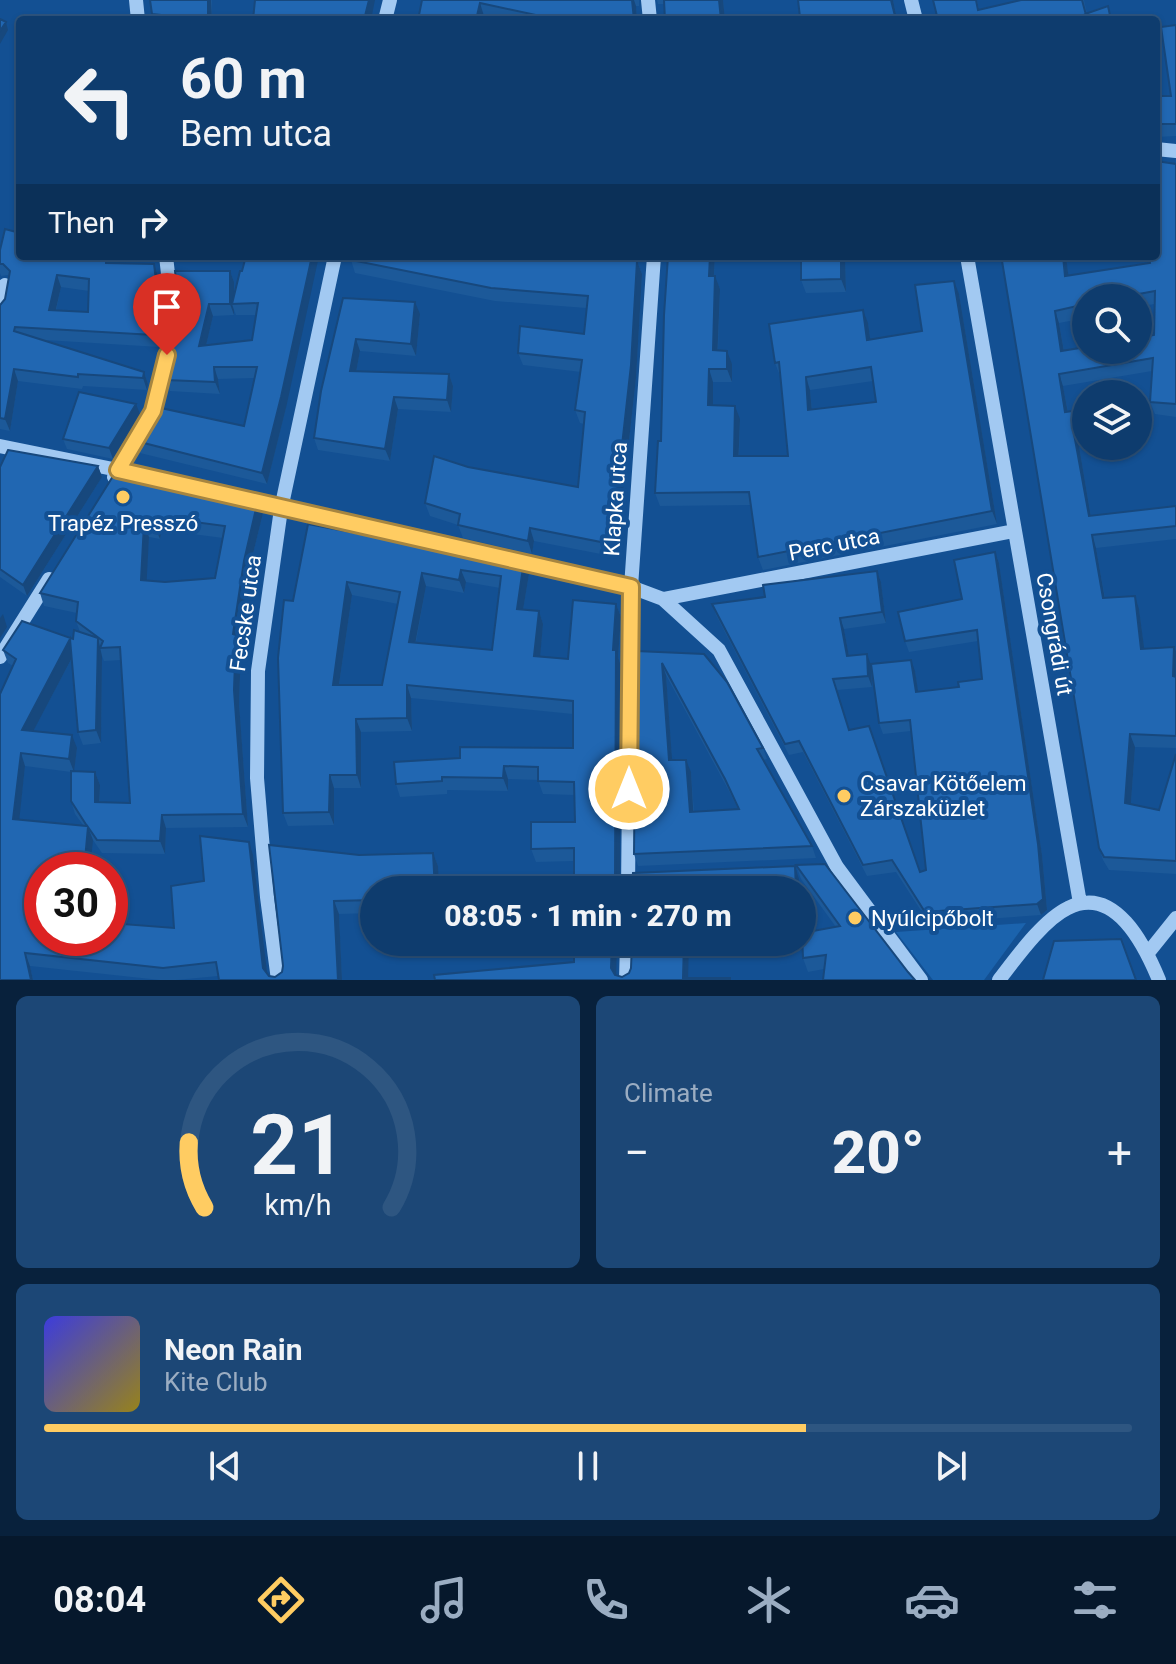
<!DOCTYPE html>
<meta charset="utf-8">
<style>
body{margin:0;font-family:Roboto,sans-serif;background:#1c4776;color:#f1f3f6;height:100vh;display:flex;flex-direction:column;font-size:30px;white-space:nowrap}
*{box-sizing:border-box;margin:0}
p{font-size:26px;color:#9badc2}
.icon{flex:none;width:44px;height:44px;fill:none;stroke:currentColor;stroke-width:2;stroke-linecap:round;stroke-linejoin:round}
.map{position:relative;height:980px;overflow:hidden}
.drawer{display:flex;flex-direction:column;gap:16px;padding:16px;background:#08213c;flex:1}
.drawer>*{flex:none}
.banner{position:absolute;left:16px;top:16px;width:1144px;height:244px;border-radius:8px;box-shadow:0 2px 6px #0004,0 0 0 2px #2e5681;background:#0e3c6e;color:#f1f3f6;overflow:hidden}
.fabs{position:absolute;left:1072px;top:284px;display:grid;gap:16px}
.fabs a{display:grid;place-items:center;width:80px;height:80px;border-radius:50%;background:#0e3c6e;box-shadow:0 2px 6px #0004,0 0 0 2px #2e5681;font-size:40px}
.speed{position:absolute;left:24px;top:852px;display:flex;gap:16px;font-size:40px;font-weight:700;text-align:center}
.speed>*{display:grid;place-content:center;width:104px;height:104px;border-radius:50%;background:#0e3c6e;box-shadow:0 2px 6px #0004,0 0 0 2px #2e5681;line-height:1}
.speed .limit{border:12px solid #d22;background:#fff;color:#111}
.pin{position:absolute;display:grid;place-items:center;width:68px;height:68px;color:#fff;margin:-82px -34px;border-radius:50% 50% 50% 0;rotate:-45deg;box-shadow:0 0 8px #0007}
.pin .icon{rotate:45deg}
.me{position:absolute;width:88px;margin:-44px;rotate:0deg;stroke-linejoin:round;filter:drop-shadow(0 0 6px #0008)}
.turn{display:flex;align-items:center;gap:28px;height:168px;padding:0 32px;font-size:36px}
.turn .icon{width:104px;height:104px;stroke-width:2.5}
.turn b{display:block;font-size:56px;line-height:68px}
.then{display:flex;align-items:center;height:76px;padding:0 32px;background:#0003;gap:16px;font-size:30px}
.big{font-size:60px;font-weight:800;line-height:1.1}
.drawer .tile{flex:1;display:flex;flex-direction:column;justify-content:center;gap:12px;min-width:0;padding:0 28px;border-radius:12px;background:#1c4776}
.drawer .dial{align-items:center;gap:0}
.dial svg{height:208px;overflow:visible;fill:none;stroke:#2e5681;stroke-width:7;stroke-linecap:round;text-anchor:middle}
.dial text{fill:#f1f3f6;stroke:none}
.song{display:flex;align-items:center;gap:24px}
.cover{width:96px;height:96px;border-radius:12px;background:linear-gradient(135deg,hsl(240 70% 55%),hsl(50 70% 35%))}
.played{height:8px;border-radius:4px;background:linear-gradient(90deg,#ffcc62 70%,#2e5681 70%)}
.keys{display:flex;justify-content:space-around;direction:ltr}
.heat{display:flex;justify-content:space-between;align-items:center;font-size:44px;direction:ltr}
.drawer .tiles{flex:1;display:grid;gap:16px;grid-template-columns:1fr 1fr}
.tile:last-child{grid-column:span 2}
.trip{position:absolute;left:360px;top:876px;width:456px;height:80px;border-radius:40px;background:#0e3c6e;box-shadow:0 2px 6px #0004,0 0 0 2px #2e5681;font-weight:800;line-height:80px;text-align:center}
.tabs{display:flex;height:128px;justify-content:space-around;align-items:center;background:#06182c;color:#9badc2}
.tabs .icon{width:56px;height:56px}
.tabs .selected{color:#ffcc62}
.tabs b{font-size:36px;color:#f1f3f6}
.map>svg:first-child{display:block}
.park{fill:#1b63ad}
.lines{fill:none;stroke-linecap:round;stroke-linejoin:round}
.minor{stroke:#a2c9f2;stroke-width:14}
.wall{fill:#1c5999;fill-rule:evenodd}
.shaded-wall{fill:#17487d}
.building{fill:#2167b2;stroke:#17487d;stroke-width:2;fill-rule:evenodd}
.route-casing{stroke:#a68540;stroke-width:20}
.route{stroke:#ffcc62;stroke-width:14}
.poi-dot{fill:#ffcc62;stroke:#135093;stroke-width:3}
.labels{text-anchor:middle;stroke-width:8;stroke-linejoin:round;paint-order:stroke}
.street-label{font-size:22px;fill:#fff;stroke:#135093}
.poi-label{font-size:22px;fill:#fff;stroke:#135093;text-anchor:start}
</style>
<div class="map">
<svg width="1176" height="980" viewBox="0 0 1176 980">
<rect width="100%" height="100%" fill="#135093"/>
<path class="park" d="M1026 923 984 980H933L896 932Z"/>
<g class="lines">
<path class="minor" d="M136 0 138 20
M648 0 650 20
M911 0 916 20
M385 20 390 0
M1156 149 1176 151
M967 256 1080 903
M0 309 5 285
M0 446 118 470 429 542
M114 477 153 411 174 327 166 256
M508 560 631 587 663 599 719 650 837 867 921 980
M663 599 1014 531
M0 657 49 579
M628 890 631 587 654 256
M1148 953 1176 918
M278 980 267 897 257 778 258 671 281 509 335 256
M626 980 627 942
M999 980C1016 958 1043 920 1068 908 1115 884 1145 946 1159 980"/>
</g>
<path class="wall" d="M212 0V20H154L152 14Z
M422 0H639V6H636L637 20H505L484 16 483 20H418Z
M657 0H723L725 20H665L664 4H658Z
M893 0 897 20H802L800 17Z
M977 0 979 9 1021 0H1084L1087 14 1113 20H938Z
M1176 25V136L1156 137V96H1171Z
M1176 164V417L1155 414 1150 402 1152 371 1063 386 1068 412 1086 409V446H1079L1091 516 1176 506V539L1096 548 1105 598 1139 609 1144 649 1174 647 1176 651V748L1135 747 1131 804 1159 810 1176 754V874L1109 870 1103 860 1099 848 1017 259 1066 256 1068 275 1150 263ZM1086 298H1138V307L1154 304V335L1064 350 1059 323 1086 318Z
M0 250 84 256V257L107 263 154 264 158 276 164 326 159 347 45 340 144 372 148 384 147 390 83 386 82 389 18 381 10 431 0 429V305L5 299 9 277 8 275 1 276 0 273ZM61 287 89 291 88 312 56 311Z
M246 256 286 408 267 484 140 453 136 441 244 426 254 378 218 379 220 394 170 391 166 380 180 314 230 271 234 282V296ZM234 310 236 315H256L252 340 206 345 213 316 234 315Z
M351 256H526L637 261 642 274 636 378 616 557 534 541 532 554 463 538 458 525 430 516 425 503 468 467 578 487 584 424 580 423 575 410 581 372 523 365 518 353 584 334 586 308 495 301 355 273 351 260Z
M715 256 714 276 720 289 718 350 732 364V382H713V405L740 419 739 456H788L780 376 775 363 868 323 870 339 922 331 959 294 997 524 763 570 758 557 751 505 660 506 655 493 661 441ZM873 381 876 402 812 410 810 390Z
M845 256 846 292 806 293 801 280Z
M343 298 420 314 416 356 360 351 356 372 449 374 453 386 451 412 398 409 390 461 318 450 314 438Z
M1138 403 1143 416 1145 443H1138Z
M140 414 113 459 67 449 63 439Z
M98 466 102 477 27 596 0 577V467Z
M180 489 258 500 263 513 248 574 239 642 241 648 239 703 248 827 166 828 165 854 102 853 93 840 42 938 174 928 204 881 253 855 267 974 269 976 275 977 282 972 359 855 433 853 438 866 374 890V913L339 914 342 980 218 976 176 980H160L30 966 33 980H0L13 666 8 663 3 650 73 639 80 632 76 621 77 613 44 606 40 593ZM162 530 223 538 215 578 165 582 146 580 149 537 160 539ZM102 656 104 661 121 660 130 803 100 802V785L95 772 74 771 77 748 33 731 72 658 78 732 83 745 101 743ZM25 766 71 772V801L75 814 83 825 19 819Z
M409 543 524 561 529 574 523 610 539 611 543 624 540 656 568 659 616 604 621 617 618 657 620 663V886L799 879 574 890V861L536 862 531 849 575 822 574 795 543 794 538 780 508 779V791L447 790V794L400 797 396 784 460 758 573 748V714L411 698 412 731 361 732V788H334V825L288 826 283 813 293 601ZM466 582 500 588 492 650 416 642 426 586 464 593ZM352 595 398 604 382 685H339Z
M995 552 999 563 1042 855 1047 910 1041 915 929 923 896 872 867 876 803 752 789 755 716 615 712 604 765 597 877 571 881 582 886 623 844 629 849 656 871 665 915 671 918 692 959 687 982 679 978 641 909 652 905 641 962 599ZM871 667 879 723 883 734 911 731 926 870 920 872 849 730 837 690 872 687Z
M636 651 704 654 763 748 767 759 763 760 812 846 816 858 638 866 634 854ZM666 675 729 791 738 809 694 812 691 772 672 760Z
M796 865 908 972 824 969 808 972 803 958 836 927 801 879Z"/>
<path class="shaded-wall" d="M208 0H211L212 20H208Z
M369 0H375L371 20H364Z
M632 0H634L636 6 637 20H634Z
M719 0H723L725 20H721Z
M891 0H893L897 20H896Z
M480 3 484 16 483 20H476Z
M6 22 8 30 0 44V31Z
M312 256H319L286 408 267 484 262 473Z
M710 256H715L713 289 709 276Z
M841 256H845L846 292 841 279Z
M1063 256H1066L1070 289 1065 276Z
M637 261 642 274 636 378 616 557 611 544Z
M154 264 158 276 164 326 159 347 154 335Z
M230 271 234 282V304H232L234 310V315L230 304Z
M57 275 61 287 53 322 49 310Z
M715 276 720 289 717 363 713 350Z
M954 281 959 294 997 524 992 511Z
M415 302 420 314 416 356 411 344Z
M209 304 213 316 203 358 199 346Z
M863 310 868 323 872 352 867 340Z
M1055 311 1059 323 1066 363 1061 351Z
M356 339 360 351 354 383 350 371Z
M727 351 732 364V382L727 369Z
M214 367 218 379 220 394 215 382Z
M14 369 18 381 10 431 5 419Z
M709 369 713 382V418L708 405Z
M144 372 148 384 147 390 143 378Z
M449 374 453 386 451 412 447 400Z
M1059 374 1063 386 1070 424 1065 412Z
M806 377 810 390 813 423 808 410Z
M394 397 398 409 390 461 385 449Z
M1138 403 1143 416 1145 443 1140 430Z
M136 404 140 414 113 459 109 448Z
M735 406 740 419 738 469 734 456Z
M1074 434 1079 446 1093 529 1089 516Z
M98 466 102 477 27 596 23 585Z
M258 500 263 513 248 574 239 642 241 648 239 703 248 827 243 814 234 690 233 634 244 561Z
M157 517 162 530 160 539 155 527Z
M144 524 149 537 146 593 141 580Z
M530 528 534 541 532 554 528 541Z
M1092 535 1096 548 1107 611 1103 598Z
M995 552 999 563 1042 855 1047 910 1041 915 1037 904Z
M524 561 529 574 521 622 517 609Z
M461 570 466 582 464 593 459 580Z
M877 571 881 582 886 623 882 612Z
M422 573 426 586 413 655 409 642Z
M347 582 352 595 337 698 333 685Z
M1135 596 1139 609 1146 662 1141 649Z
M616 604 621 617 618 657 620 663V890L615 883 613 650Z
M539 611 543 624 539 669 534 656Z
M3 614 7 627 0 638V618Z
M840 618 844 629 851 667 847 656Z
M98 638 102 656 101 743 96 730Z
M70 639 75 652 27 743 22 730Z
M1174 647 1176 651V684L1173 676Z
M867 654 871 665 872 687 868 676Z
M911 660 915 671 920 703 916 692Z
M662 663 666 675 673 772 669 760Z
M407 685 411 698 412 731 407 718Z
M356 719 361 732V788L357 775Z
M1130 734 1135 747 1130 816 1125 803Z
M72 735 77 748 74 772 69 759Z
M21 753 25 766 18 832 13 819Z
M686 760 691 772 694 824 690 812Z
M504 766 508 779V791L503 778Z
M95 772 100 785 99 815 95 802Z
M330 775 334 788V825L329 812Z
M162 815 166 828 165 854 160 841Z
M88 827 93 840 90 870H84Z
M249 842 253 855 268 980 263 968Z
M433 853 438 866 439 890H435Z
M795 866 799 879 800 890H796Z
M334 901 339 914 342 980H338Z
M612 942H617L616 980 611 968Z
M684 942H689L688 980 683 978Z
M25 953 30 966 33 980H31Z"/>
<path class="building" d="M150 0H208V20L152 14Z
M255 0H369L364 20H253Z
M422 0H632L634 20H559L480 3 476 20H418Z
M664 0H719L721 20H665Z
M798 0H891L896 20H817V15L800 17Z
M933 0H976L978 10 1021 0H1082L1086 15 1059 20H938Z
M1108 6 1111 20H1087L1085 14Z
M0 19 6 22 0 31Z
M1176 25V124H1156V96H1171L1161 27Z
M1156 161 1176 164V404L1150 402 1153 358 1059 374 1065 412 1086 409V433L1074 434 1089 516 1176 506V526L1092 535 1103 598 1135 596 1141 649 1174 647 1173 676 1176 677V736L1130 734 1125 803 1159 810 1176 754V861L1104 857 1099 848 1002 261 1017 259 1016 256H1063L1065 276 1150 263 1149 256H1156ZM1155 291 1154 335 1138 338V350H1086V347L1061 351 1055 311 1086 304V298H1117Z
M5 229 20 233V256H78L106 260V263L154 264 160 314 154 335 15 327 14 331 144 372 143 378 78 374V377L14 369 5 419 0 418V305L5 299 10 271 3 264H0V250ZM57 275 89 279 88 312 49 310Z
M246 256H312L281 397 262 473 136 441 156 407 244 426 257 367H214L215 382 166 380 180 314 175 271H230V304H209L199 346 252 340 258 303 232 304 240 271H242Z
M351 256H520L637 261 631 365 611 544 530 528 528 541 458 525 460 514 425 503 434 456 468 467 578 487 585 412 575 410 582 360 518 353 520 326 584 334 588 296 491 288 351 260Z
M668 256H710L709 276H715L713 350 727 351V369H709L708 405 735 406 734 456H788L779 362 775 363 769 324 863 310 867 340 922 331 915 285 954 281 992 511 758 557 749 492 655 493 658 441H661L664 315ZM871 367 876 402 808 410 806 377Z
M801 256H841V279L801 280Z
M343 298 415 302 411 344 356 339 350 371 449 374 447 400 394 397 385 449 314 438 321 391Z
M79 392 136 404 109 448 63 439Z
M1138 403 1140 430H1138Z
M8 450 98 466 23 585 0 569V467Z
M115 473 180 489 258 500 244 561 233 634 236 635 234 690 243 814 162 815 160 841 97 840 88 827 84 870H42V938H110V923L174 928 171 886 204 881 200 836 249 842 263 968 269 976 275 977 282 972 283 966 269 845 359 855 433 853 435 890H374V900L334 901 338 980H219L216 962 163 968 25 953 31 980H0V694L16 659 3 650 22 621 73 639 74 630 98 638 96 730 78 732 70 639 22 730 72 735 69 759 21 753 13 819 87 826 71 801V771L95 772V802L130 803 120 647 100 648 103 641 76 621 78 602 40 593ZM157 517 225 526 215 578 165 582 141 580 144 524 155 527Z
M308 524 409 543 411 536 524 561 517 609 539 611 534 656 568 659 573 600 616 604 613 650H616L615 883 619 886H627L632 881 633 873 795 866 796 890H574V848L531 849V822H575L574 782 538 781V767L504 766 503 778 442 777V781L396 784 394 762 460 758V747L573 748V701L407 685V718L356 719 357 775H330L329 812 283 813 278 658 284 600 293 601ZM461 570 501 576 492 650 409 642 422 573 459 580ZM347 582 400 592 382 685H333Z
M995 552 1038 844 1043 899 1037 904 925 912 892 860 863 865 799 741 785 744 712 604 765 597 763 585 877 571 882 612 840 618 847 656 867 654 868 676 833 679 849 730 869 726 920 872 926 870 910 720 879 723 871 664 911 660 916 692 959 687 958 682 982 679 977 630 905 641 898 612 962 599 954 560Z
M636 651 704 654 727 682 763 748 757 749 812 846 634 854ZM662 663 725 779 739 809 690 812 686 760H669Z
M825 864 908 972 915 980H823L826 955 803 958 802 933 840 926 796 865Z
M1121 939 1136 980H1043L1054 941Z
M574 942H612L611 968 615 975 622 977 629 973 631 968 632 942H684L683 978H730V980H435L434 975 574 962Z"/>
<g class="lines">
<defs>
<path id="route" d="M167 355 153 411 118 470 631 587 629 789"/>
</defs>
<use href="#route" class="route-casing"/>
<use href="#route" class="route"/>
</g>
<g class="poi-dot">
<circle cx="123" cy="497" r="8"/>
<circle cx="844" cy="796" r="8"/>
<circle cx="855" cy="918" r="8"/>
</g>
<g class="labels">
<g class="street-label">
<text transform="translate(615 499) rotate(-86)" y="8">Klapka utca</text>
<text transform="translate(834 544) rotate(-11)" y="8">Perc utca</text>
<text transform="translate(245 613) rotate(-82)" y="8">Fecske utca</text>
<text transform="translate(1055 634) rotate(80)" y="8">Csongrádi út</text>
</g>
<g class="poi-label">
<text x="123" y="531" text-anchor="middle">Trapéz Presszó</text>
<text x="860" y="791">Csavar Kötőelem<tspan x="860" dy="25">Zárszaküzlet</tspan></text>
<text x="871" y="926">Nyúlcipőbolt</text>
</g>
</g>
</svg>
<div class="fabs">
<a><svg class="icon" aria-label="search" viewBox="0 0 24 24"><circle cx="10" cy="10" r="6"/><path d="M15 15l6 6"/></svg></a>
<a><svg class="icon" aria-label="layers" viewBox="0 0 24 24"><path d="M12 4l9 5-9 5-9-5zM3 14l9 5 9-5"/></svg></a>
</div>
<div class="speed"><div class="limit">30</div></div>
<div class="pin" style="left:167px;top:355px;background:#d93025"><svg class="icon" aria-label="arrive" viewBox="0 0 24 24"><path d="M6 21V4h12l-3 4 3 4H6"/></svg></div>
<svg class="me" style="left:629px;top:789px" viewBox="-20 -20 40 40"><circle r="17" fill="#ffcc62" stroke="#fff" stroke-width="3"/><path d="M0-11L8 9 0 5-8 9z" fill="#fff"/></svg>
<div class="trip">08:05 · 1 min · 270 m</div>
<div class="banner">
<div class="turn"><svg class="icon" aria-label="left" viewBox="0 0 24 24"><path d="M17 20v-9H6M10 6l-5 5 5 5"/></svg><div><b>60 m</b>Bem utca</div></div>
<div class="then">Then<svg class="icon" aria-label="right" viewBox="0 0 24 24"><path d="M7 20v-9h11M14 6l5 5-5 5"/></svg></div>
</div>
</div>
<section class="drawer">
<div class="tiles">
<div class="tile dial"><svg viewBox="0 0 100 80">
<path d="M14 69A42 42 0 1 1 86 69"/>
<path d="M14 69A42 42 0 0 1 8 44" stroke="#ffcc62"/>
<text x="50" y="56" font-size="32" font-weight="700">21</text>
<text x="50" y="72" font-size="11">km/h</text>
</svg></div>
<div class="tile"><p>Climate</p>
<div class="heat"><a>−</a><b class="big">20°</b><a>+</a></div>
</div>
<div class="tile">
<div class="song"><i class="cover"></i><div><b>Neon Rain</b><p>Kite Club</p></div></div>
<div class="played"></div>
<div class="keys"><svg class="icon" aria-label="previous" viewBox="0 0 24 24"><path d="M18 5L8 12l10 7zM5 5v14"/></svg><svg class="icon" aria-label="pause" viewBox="0 0 24 24"><path d="M8 5v14M16 5v14"/></svg><svg class="icon" aria-label="next" viewBox="0 0 24 24"><path d="M6 5l10 7-10 7zM19 5v14"/></svg></div>
</div>
</div>
</section>
<nav class="tabs">
<b>08:04</b>
<svg class="icon selected" aria-label="directions" viewBox="0 0 24 24"><path d="M12 3l9 9-9 9-9-9zM9 14v-3h6M13 9l2 2-2 2"/></svg>
<svg class="icon" aria-label="music" viewBox="0 0 24 24"><path d="M9 18V5l10-2v13"/><circle cx="6" cy="18" r="3"/><circle cx="16" cy="16" r="3"/></svg>
<svg class="icon" aria-label="phone" viewBox="0 0 24 24"><path d="M5 4h4l2 5-3 2q2 4 5 5l2-3 5 2v4C11 20 4 13 5 4z"/></svg>
<svg class="icon" aria-label="climate" viewBox="0 0 24 24"><path d="M12 3v18M4 7l16 10M4 17L20 7"/></svg>
<svg class="icon" aria-label="car" viewBox="0 0 24 24"><path d="M5 17H2v-5l4-1 3-4h7l3 4 3 1v5h-3M9 17h6M6 11h13"/><circle cx="7" cy="17" r="2"/><circle cx="17" cy="17" r="2"/></svg>
<svg class="icon" aria-label="filters" viewBox="0 0 24 24"><path d="M4 7h16M4 17h16"/><circle cx="9" cy="7" r="2"/><circle cx="15" cy="17" r="2"/></svg>
</nav>
